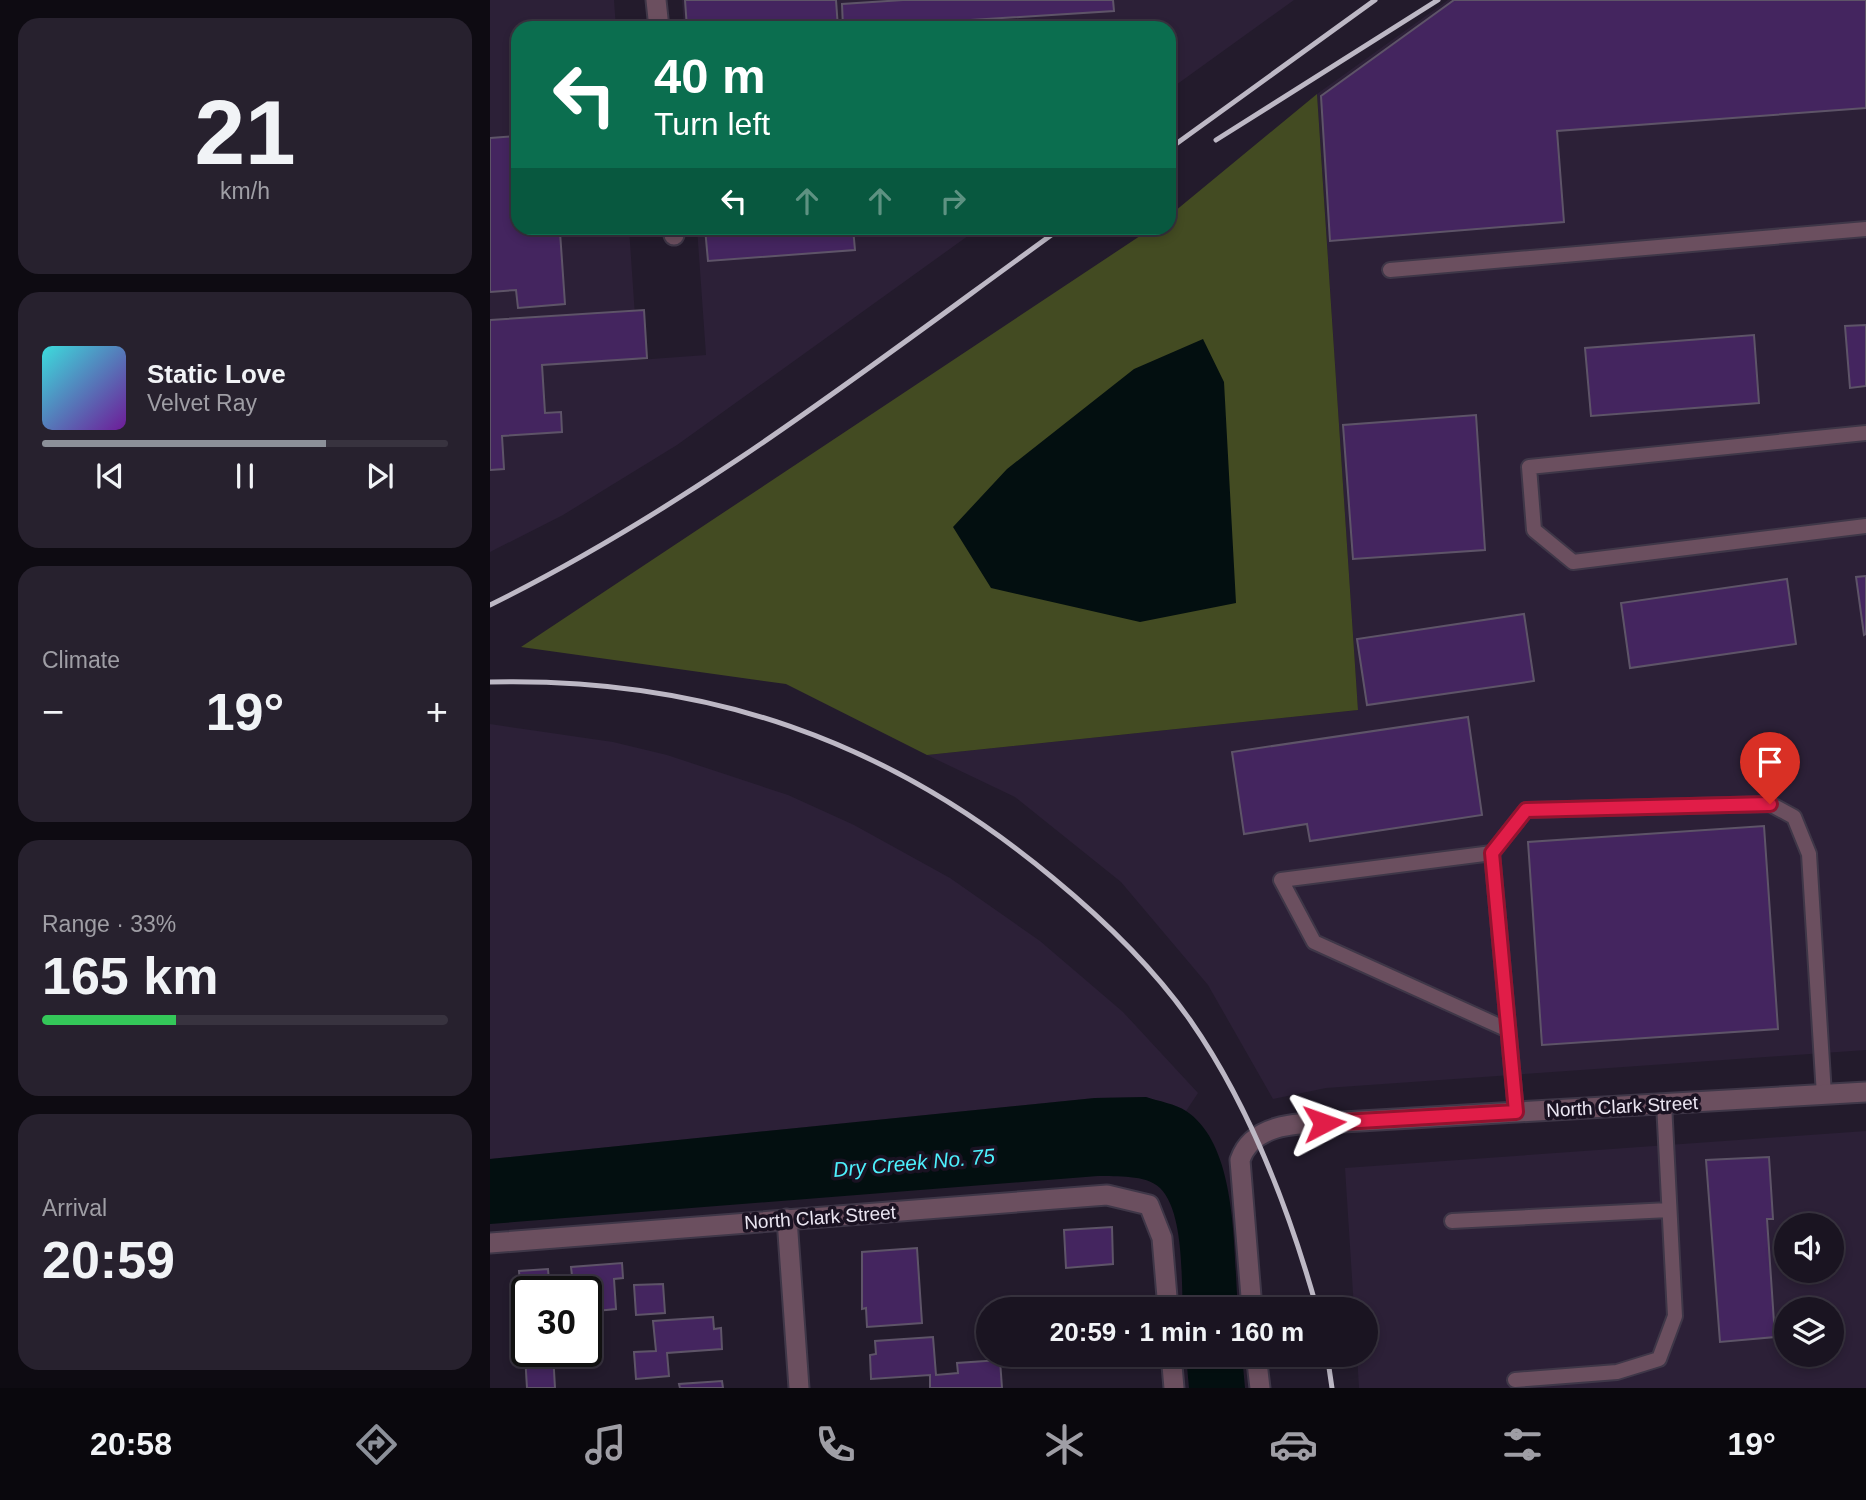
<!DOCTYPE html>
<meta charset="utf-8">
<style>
body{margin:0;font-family:Arial,sans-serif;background:#27212e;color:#f1f3f6;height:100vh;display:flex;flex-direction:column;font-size:26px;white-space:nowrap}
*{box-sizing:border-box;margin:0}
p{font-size:23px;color:#9f9ea5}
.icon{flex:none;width:38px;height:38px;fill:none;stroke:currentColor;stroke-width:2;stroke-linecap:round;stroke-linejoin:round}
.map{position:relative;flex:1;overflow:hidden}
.details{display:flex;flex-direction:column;gap:18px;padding:18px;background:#0e0b12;width:490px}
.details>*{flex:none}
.banner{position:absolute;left:21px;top:21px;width:665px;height:214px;border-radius:21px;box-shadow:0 4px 10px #0003,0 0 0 2px #38333f;background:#0b6e4f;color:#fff;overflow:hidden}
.buttons{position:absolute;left:1284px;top:1213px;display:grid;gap:14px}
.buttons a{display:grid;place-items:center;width:70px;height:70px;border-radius:50%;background:#1a1421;box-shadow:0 4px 10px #0003,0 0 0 2px #38333f;font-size:35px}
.speed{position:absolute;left:21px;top:1276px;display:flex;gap:14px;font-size:35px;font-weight:700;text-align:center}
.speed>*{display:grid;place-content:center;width:91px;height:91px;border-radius:50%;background:#1a1421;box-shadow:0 4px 10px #0003,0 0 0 2px #38333f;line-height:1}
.speed .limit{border:4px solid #111;border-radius:10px;background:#fff;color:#111}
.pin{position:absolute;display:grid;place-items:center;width:60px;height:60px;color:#fff;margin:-72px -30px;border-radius:50% 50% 50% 0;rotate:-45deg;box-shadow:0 0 7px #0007}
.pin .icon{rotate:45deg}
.me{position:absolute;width:77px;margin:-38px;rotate:86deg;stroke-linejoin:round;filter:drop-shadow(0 0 5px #0008)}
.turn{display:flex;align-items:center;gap:24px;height:147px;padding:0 28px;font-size:32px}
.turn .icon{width:91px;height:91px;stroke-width:2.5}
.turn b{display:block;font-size:49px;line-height:60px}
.lanes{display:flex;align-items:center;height:66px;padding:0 28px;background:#0003;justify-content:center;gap:35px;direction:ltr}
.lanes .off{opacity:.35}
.big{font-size:52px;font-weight:700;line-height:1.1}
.details .tile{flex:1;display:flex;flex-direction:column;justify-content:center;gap:10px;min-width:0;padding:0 24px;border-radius:21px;background:#27212e}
.details .dial{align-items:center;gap:0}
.dial b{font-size:91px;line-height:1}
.song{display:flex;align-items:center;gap:21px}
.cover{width:84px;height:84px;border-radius:10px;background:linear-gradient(135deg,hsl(180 70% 55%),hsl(280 70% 35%))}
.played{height:7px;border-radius:4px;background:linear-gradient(90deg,#8c9099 70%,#38333f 70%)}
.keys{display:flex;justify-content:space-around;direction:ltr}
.heat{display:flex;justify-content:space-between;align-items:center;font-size:38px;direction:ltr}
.charge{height:10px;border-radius:5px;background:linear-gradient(90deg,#34c759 33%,#38333f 0)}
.trip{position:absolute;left:486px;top:1297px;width:402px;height:70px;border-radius:35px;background:#1a1421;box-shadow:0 4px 10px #0003,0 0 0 2px #38333f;font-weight:700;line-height:70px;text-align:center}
.menu{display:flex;height:112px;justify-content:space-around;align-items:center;background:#0a080d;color:#9f9ea5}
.menu .icon{width:49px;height:49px}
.menu .active{color:#8c9099}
.menu b{font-size:32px;color:#f1f3f6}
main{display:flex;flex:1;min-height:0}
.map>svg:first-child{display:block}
.built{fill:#2c2037;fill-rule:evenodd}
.green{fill:#434b22}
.water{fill:#030f10}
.building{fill:#44255f;stroke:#5e5468;stroke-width:2}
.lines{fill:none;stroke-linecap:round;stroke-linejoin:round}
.service-casing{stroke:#3f3748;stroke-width:18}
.minor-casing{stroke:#3f3748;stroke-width:23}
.service{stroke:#6b4f5f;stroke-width:14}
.minor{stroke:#6b4f5f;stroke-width:19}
.rail{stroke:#bdb8c5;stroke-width:5}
.route-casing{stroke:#92132f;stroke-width:18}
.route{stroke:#e11d48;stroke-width:12}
.labels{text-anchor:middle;stroke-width:7;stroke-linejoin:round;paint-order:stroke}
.street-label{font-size:19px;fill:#eae5f1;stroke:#1a1222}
.water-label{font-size:21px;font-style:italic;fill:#4deffc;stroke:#1a1222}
</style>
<main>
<section class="details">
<div class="tile dial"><b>21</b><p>km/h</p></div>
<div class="tile">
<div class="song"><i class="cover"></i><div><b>Static Love</b><p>Velvet Ray</p></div></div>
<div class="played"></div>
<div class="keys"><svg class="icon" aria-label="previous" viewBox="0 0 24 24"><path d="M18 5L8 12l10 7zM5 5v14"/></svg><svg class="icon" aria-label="pause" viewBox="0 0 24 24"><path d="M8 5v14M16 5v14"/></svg><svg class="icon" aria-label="next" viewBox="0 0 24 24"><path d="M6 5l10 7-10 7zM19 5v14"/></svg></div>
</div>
<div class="tile"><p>Climate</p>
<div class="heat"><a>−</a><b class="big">19°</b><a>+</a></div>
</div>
<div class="tile"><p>Range · 33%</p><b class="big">165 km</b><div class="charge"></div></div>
<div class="tile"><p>Arrival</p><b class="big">20:59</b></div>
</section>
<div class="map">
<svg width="1376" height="1388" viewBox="0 0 1376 1388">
<rect width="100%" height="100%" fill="#231b2c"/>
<path class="built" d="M0 0H124L126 28H28V228H139L148 360 216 355 207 228H489L187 445 73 515 0 552Z
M192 0H804L679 90V28H194Z
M958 0H1376V1050L836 1088 783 1099 718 985 631 882 525 797 437 755 868 710 827 94Z
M0 724 123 742 177 755 298 795 364 825 460 878 550 941 633 1012 708 1093 696 1111 656 1097 605 1098 0 1159Z
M1376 1131V1388H869L867 1355 877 1354V1309H864L855 1168ZM1297 1225H1342V1270H1297ZM1297 1309H1342V1354H1297Z"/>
<path class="green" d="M827 94 868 710 437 755 296 684 31 647 662 228H679V216Z"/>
<path class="water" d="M713 339 734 382 746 603 650 622 501 588 463 527 517 469 644 369Z
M656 1097C668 1101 686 1104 696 1111 749 1146 743 1252 748 1309H693C691 1277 694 1212 670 1188 655 1174 627 1177 608 1176L0 1224V1159L605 1098Z
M696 1355H752L755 1388H699Z"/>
<path class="building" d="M195 0H346L348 28H197Z
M413 0H623L624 11 353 28 352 4Z
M964 0H1376V108L1067 131 1074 222 840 241 831 96Z
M28 136V228H123L70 232 75 304 28 308 26 290 0 292V138Z
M215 228H363L365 250 218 261Z
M154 310 157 358 52 365 55 413 71 412 72 432 12 436 14 469 0 470V320Z
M1376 325V386L1360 388 1355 326Z
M1264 335 1269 403 1101 416 1095 348Z
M986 415 995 550 863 559 853 425Z
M1376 576V634L1374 635 1366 577Z
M1297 579 1306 644 1140 668 1131 603Z
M1034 614 1044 681 877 705 867 639Z
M978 717 992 815 820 841 817 824 754 834 742 752Z
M1274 826 1288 1029 1052 1045 1038 842Z
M1279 1157 1283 1219H1277L1285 1337 1230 1342 1216 1160Z
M622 1227 623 1264 576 1268 574 1230Z
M427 1248 432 1323 377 1327 376 1308 372 1309V1252Z
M132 1263 133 1278 124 1279 126 1309 96 1312V1292H83V1289L99 1288V1284L83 1285 81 1267Z
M58 1269 60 1292H37V1310L32 1311 29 1271Z
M173 1284 175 1313 146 1315 144 1285Z
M223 1317 224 1329 231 1328 232 1349 177 1353 179 1376 146 1379 144 1352 166 1351 163 1321Z
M443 1337 446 1375 468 1373 467 1363 510 1360 512 1388H440V1375L381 1379 380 1355 386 1354 385 1341Z
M63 1353 65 1388H37L35 1355Z
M232 1381 233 1388H190L189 1384Z"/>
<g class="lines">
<defs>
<path id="service" d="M900 270 1376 229
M1376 433 1039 467 1044 530 1083 562 1376 526
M1002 853 791 880 824 942 1018 1030
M1026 1112 1002 853 1036 810 1280 804 1304 817 1319 854 1334 1095
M962 1221 1179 1210
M1025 1380 1127 1372 1169 1359 1185 1316 1174 1103"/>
<path id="minor" d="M166 0 169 28
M184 228V235
M297 1219 309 1388
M0 1243 617 1195 659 1205 672 1238 678 1309
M762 1309 750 1160C764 1119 817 1124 853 1122L1376 1092
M681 1354 684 1388
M766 1354 770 1388"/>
</defs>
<use href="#service" class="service-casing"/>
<use href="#minor" class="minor-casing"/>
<use href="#service" class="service"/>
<use href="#minor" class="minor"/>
<path class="rail" d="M726 140 948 0
M679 149 885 0
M0 605C205 504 387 361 571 228
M0 682C215 677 398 740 563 878 614 920 662 966 700 1020 760 1106 799 1209 827 1309
M837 1354 842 1388"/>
</g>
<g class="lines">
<defs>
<path id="route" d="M834 1123 1026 1112 1002 853 1036 810 1280 804"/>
</defs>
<use href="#route" class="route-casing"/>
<use href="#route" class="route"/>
</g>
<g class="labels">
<g class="street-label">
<text transform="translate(1132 1106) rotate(-3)" y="7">North Clark Street</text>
<text transform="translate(330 1217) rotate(-4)" y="7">North Clark Street</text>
</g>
<g class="water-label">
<text transform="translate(424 1163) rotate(-5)" y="7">Dry Creek No. 75</text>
</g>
</g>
</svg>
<div class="buttons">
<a><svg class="icon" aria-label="sound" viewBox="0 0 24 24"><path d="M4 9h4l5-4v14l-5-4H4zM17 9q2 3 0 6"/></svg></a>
<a><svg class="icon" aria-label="layers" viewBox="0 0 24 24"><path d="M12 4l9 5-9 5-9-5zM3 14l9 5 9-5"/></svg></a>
</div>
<div class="speed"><div class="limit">30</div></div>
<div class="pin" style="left:1280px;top:804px;background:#d93025"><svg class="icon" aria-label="arrive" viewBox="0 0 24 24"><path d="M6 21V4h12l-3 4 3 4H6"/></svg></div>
<svg class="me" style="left:834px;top:1123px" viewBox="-20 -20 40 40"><path d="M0-17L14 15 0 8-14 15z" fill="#e11d48" stroke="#fff" stroke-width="4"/></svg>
<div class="trip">20:59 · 1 min · 160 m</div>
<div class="banner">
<div class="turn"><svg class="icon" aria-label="left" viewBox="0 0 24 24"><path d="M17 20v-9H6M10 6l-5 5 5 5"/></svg><div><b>40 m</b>Turn left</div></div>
<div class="lanes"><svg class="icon" aria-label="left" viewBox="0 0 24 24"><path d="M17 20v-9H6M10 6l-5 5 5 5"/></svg><svg class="icon off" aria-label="ahead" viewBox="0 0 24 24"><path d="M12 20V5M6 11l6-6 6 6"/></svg><svg class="icon off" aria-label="ahead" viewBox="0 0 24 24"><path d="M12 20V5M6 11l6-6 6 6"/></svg><svg class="icon off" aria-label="right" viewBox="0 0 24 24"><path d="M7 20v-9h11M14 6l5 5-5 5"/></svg></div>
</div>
</div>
</main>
<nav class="menu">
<b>20:58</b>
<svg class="icon active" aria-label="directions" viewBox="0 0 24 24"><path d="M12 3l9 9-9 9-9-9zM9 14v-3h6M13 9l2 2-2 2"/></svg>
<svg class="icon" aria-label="music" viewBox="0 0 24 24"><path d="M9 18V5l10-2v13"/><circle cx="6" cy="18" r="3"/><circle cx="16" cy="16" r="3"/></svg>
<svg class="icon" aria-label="phone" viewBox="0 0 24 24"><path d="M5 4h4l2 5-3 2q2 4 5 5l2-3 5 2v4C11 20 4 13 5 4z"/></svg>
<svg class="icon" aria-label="climate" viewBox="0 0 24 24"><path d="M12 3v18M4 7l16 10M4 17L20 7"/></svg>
<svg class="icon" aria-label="car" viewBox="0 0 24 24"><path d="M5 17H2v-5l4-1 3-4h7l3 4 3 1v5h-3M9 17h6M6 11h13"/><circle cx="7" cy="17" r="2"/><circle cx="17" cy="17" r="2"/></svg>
<svg class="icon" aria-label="filters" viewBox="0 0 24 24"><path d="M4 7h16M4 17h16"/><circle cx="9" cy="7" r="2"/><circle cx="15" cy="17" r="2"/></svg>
<b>19°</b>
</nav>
